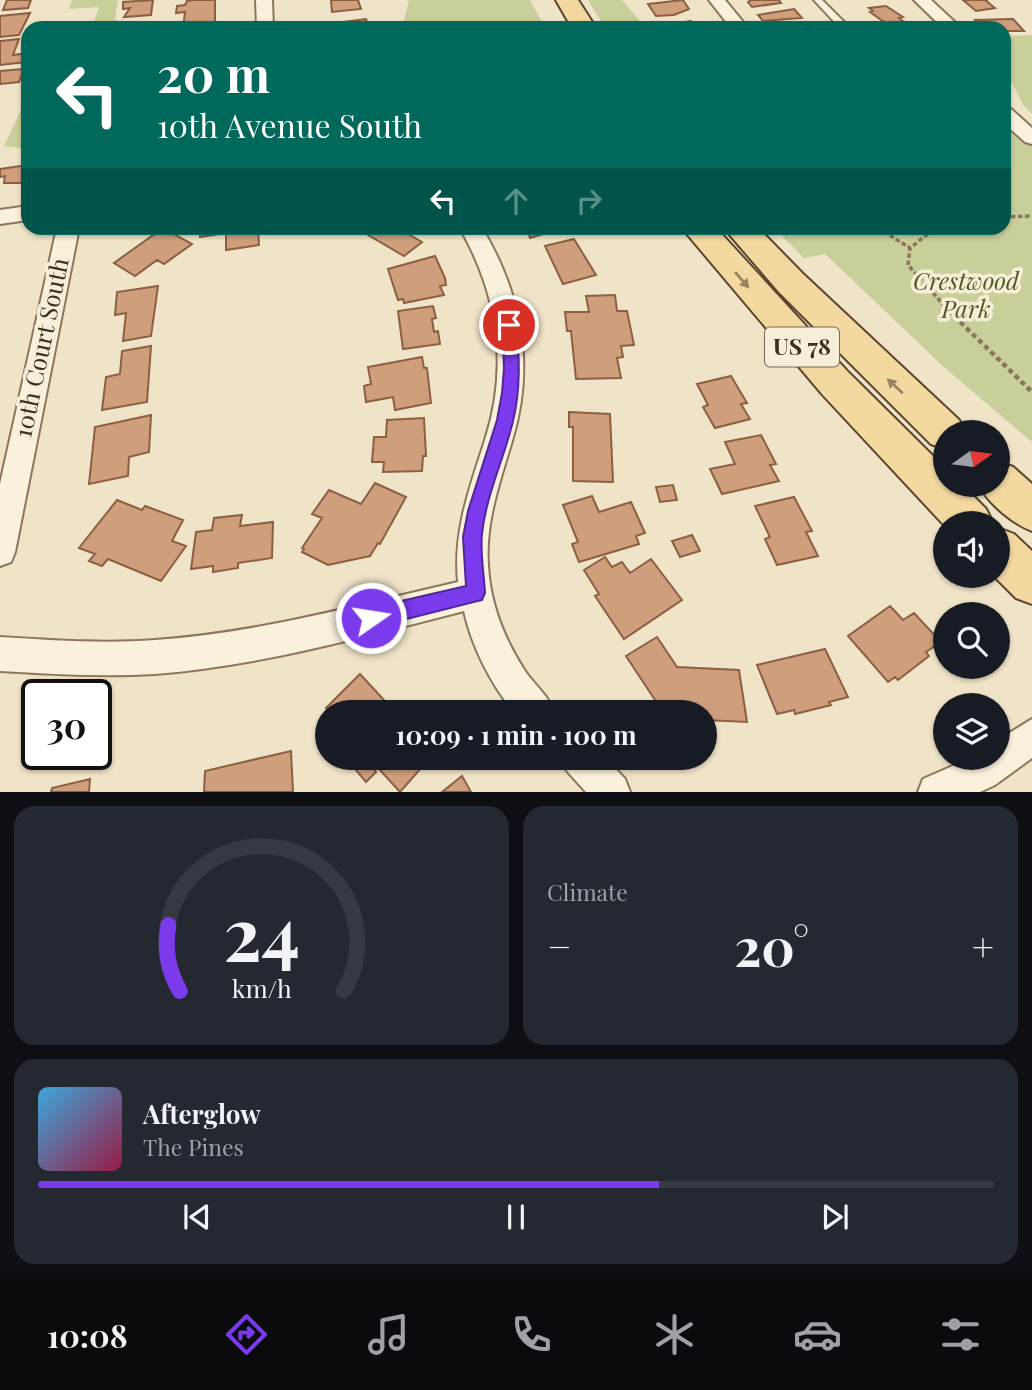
<!DOCTYPE html>
<meta charset="utf-8">
<style>
body{margin:0;font-family:"Playfair Display",serif;background:#242831;color:#f1f3f6;height:100vh;display:flex;flex-direction:column;font-size:26px;white-space:nowrap}
*{box-sizing:border-box;margin:0}
p{font-size:23px;color:#9ea1a6}
.icon{flex:none;width:38px;height:38px;fill:none;stroke:currentColor;stroke-width:2;stroke-linecap:round;stroke-linejoin:round}
.map{position:relative;height:792px;overflow:hidden}
.side{display:flex;flex-direction:column;gap:14px;padding:14px;background:#0d0f14;flex:1}
.side>*{flex:none}
.hud{position:absolute;left:21px;top:21px;width:990px;height:214px;border-radius:21px;box-shadow:0 2px 5px #0004;background:#00695c;color:#fff;overflow:hidden}
.needle{width:46px;rotate:76deg}
.controls{position:absolute;left:933px;top:420px;display:grid;gap:14px}
.controls a{display:grid;place-items:center;width:77px;height:77px;border-radius:50%;background:#171b24;box-shadow:0 2px 5px #0004;font-size:35px}
.speed{position:absolute;left:21px;top:679px;display:flex;gap:14px;font-size:35px;font-weight:700;text-align:center}
.speed>*{display:grid;place-content:center;width:91px;height:91px;border-radius:50%;background:#171b24;box-shadow:0 2px 5px #0004;line-height:1}
.speed .limit{border:4px solid #111;border-radius:10px;background:#fff;color:#111}
.pin{position:absolute;display:grid;place-items:center;width:60px;height:60px;color:#fff;margin:-30px;border:4px solid #fff;border-radius:50%;box-shadow:0 2px 7px #0007}
.me{position:absolute;width:77px;margin:-38px;rotate:77deg;stroke-linejoin:round;filter:drop-shadow(0 0 5px #0008)}
.turn{display:flex;align-items:center;gap:24px;height:147px;padding:0 21px;font-size:32px}
.turn .icon{width:91px;height:91px;stroke-width:2.5}
.turn b{display:block;font-size:49px;line-height:60px}
.lanes{display:flex;align-items:center;height:66px;padding:0 21px;background:#0003;justify-content:center;gap:35px;direction:ltr}
.lanes .off{opacity:.35}
.big{font-size:52px;font-weight:700;line-height:1.1}
.side .widget{flex:1;display:flex;flex-direction:column;justify-content:center;gap:10px;min-width:0;padding:0 24px;border-radius:21px;background:#242831}
.side .dial{align-items:center;gap:0}
.dial svg{height:182px;overflow:visible;fill:none;stroke:#363941;stroke-width:7;stroke-linecap:round;text-anchor:middle}
.dial text{fill:#f1f3f6;stroke:none}
.song{display:flex;align-items:center;gap:21px}
.cover{width:84px;height:84px;border-radius:10px;background:linear-gradient(135deg,hsl(200 70% 55%),hsl(340 70% 35%))}
.played{height:7px;border-radius:4px;background:linear-gradient(90deg,#7c3aed 65%,#363941 65%)}
.keys{display:flex;justify-content:space-around;direction:ltr}
.heat{display:flex;justify-content:space-between;align-items:center;font-size:38px;direction:ltr}
.side .tiles{flex:1;display:grid;gap:14px;grid-template-columns:1fr 1fr}
.widget:last-child{grid-column:span 2}
.trip{position:absolute;left:315px;top:700px;width:402px;height:70px;border-radius:35px;background:#171b24;box-shadow:0 2px 5px #0004;font-weight:700;line-height:70px;text-align:center}
.dock{display:flex;height:112px;justify-content:space-around;align-items:center;background:#090b0e;color:#9ea1a6}
.dock .icon{width:49px;height:49px}
.dock .current{color:#7c3aed}
.dock b{font-size:32px;color:#f1f3f6}
.map>svg:first-child{display:block}
.green{fill:#c9cf9b}
.building{fill:#cf9f7d;stroke:#8d5f41;stroke-width:2}
.lines{fill:none;stroke-linecap:round;stroke-linejoin:round}
.service-casing{stroke:#8d765c;stroke-width:4}
.minor-casing{stroke:#8d765c;stroke-width:4}
.primary-casing{stroke:#5b4430;stroke-width:4}
.path-far1{stroke:#8d765c;stroke-width:3.5;stroke-dasharray:4.5 2.5;stroke-linecap:butt}
.path{stroke:#8d765c;stroke-width:4.5;stroke-dasharray:5 3.5;stroke-linecap:butt}
.service{fill:#faf1dc;fill-rule:evenodd}
.minor{fill:#faf1dc;fill-rule:evenodd}
.primary{fill:#f3d9a0;fill-rule:evenodd}
.oneway{fill:#988460}
.route{fill:#7c3aed;stroke:#51269a;stroke-width:2}
.labels{text-anchor:middle;stroke-width:7;stroke-linejoin:round;paint-order:stroke}
.shield{fill:#f7eed8;stroke:#756857;stroke-width:2}
.shield-label{font-size:23px;font-weight:bold;fill:#3d2e20}
.park-label{font-size:24px;font-style:italic;fill:#4d5a26;stroke:#f7eed8}
.street-label{font-size:24px;fill:#3d2e20;stroke:#f7eed8}
</style>
<div class="map">
<svg width="1032" height="792" viewBox="0 0 1032 792">
<rect width="100%" height="100%" fill="#f0e4c8"/>
<path class="green" d="M72 0H118L115 19 125 25 153 28H92L99 7 69 9Z
M409 0H530L545 28H402Z
M588 0H622L646 28H605Z
M1032 35V114L1024 106 1005 70V36Z
M28 95V149L4 146Z
M1005 128 1032 145V442L945 368 825 254 804 258 774 228H1004Z"/>
<path class="building" d="M7 0H31L28 8 3 10Z
M153 0 151 15 124 17 130 8 123 9V2Z
M193 0H215V24L183 28 185 12 176 13 177 6 185 5 187 1Z
M331 0H358L361 9 332 12Z
M683 0 689 9 674 15 656 16 648 4Z
M751 0H779L781 3 752 7 748 2Z
M963 0H988H985L995 8 976 11Z
M886 6 903 17 899 18 904 22 887 24 870 12 873 11 869 8Z
M794 9 802 18 763 21 758 15Z
M30 13 19 35 0 37V16Z
M366 19 369 28H327L326 24Z
M1013 19 1024 31H1004V28L980 27 975 20Z
M691 21 697 28H664L662 25Z
M19 39 13 55 28 53 26 62 0 65V41Z
M24 69 19 82 0 84V71Z
M28 165V180L24 183H4L5 176 0 177V169Z
M163 228 192 244 164 264 157 260 135 276 114 263Z
M200 228H258L259 245 226 250V233L200 237Z
M360 228H405L403 231 422 242 404 256 358 229Z
M527 228H552L554 231 530 238Z
M574 239 596 275 563 284 545 246Z
M435 256 445 278 446 285 440 286 444 295 404 303 403 299 398 300 388 269Z
M158 286 151 336 123 341 126 313 115 315 117 292Z
M615 295 617 311H627L634 345 621 346 623 357 617 358 621 378 576 379 571 331H567L565 312H589L586 296Z
M433 306 436 318 432 319 434 332 438 331 440 344 403 349 398 311Z
M151 346 147 402 102 410 106 377 120 374 122 351Z
M422 357 424 368H427L431 403 395 410 393 397 366 402 364 386 371 384 368 367Z
M731 376 747 403 741 404 750 419 715 428 703 407 708 405 697 384Z
M569 412 610 414 613 482 573 481V427H569Z
M151 415 149 452 129 457 128 476 89 484 95 427Z
M424 418 426 456H423L422 471 383 472 384 462H372L374 437H386L387 420Z
M761 435 776 464 770 465 779 481 722 494 710 469 735 464 725 442Z
M375 483 406 497 380 544 378 543 370 556 328 565 302 552 304 549 302 548 322 518 312 514 329 490 361 504Z
M673 485 677 500 660 502 656 487Z
M592 496 599 512 631 502 645 533 636 536 639 544 579 562 572 544 578 542 563 505Z
M794 497 812 531 806 532 818 556 777 565 765 539 770 537 755 506Z
M117 500 142 510 145 506 183 520 172 541 186 546 161 581 108 559 102 566 89 561 95 554 79 548Z
M242 515 240 526 273 522 272 558 238 563V568L213 572V566L191 569 196 532 212 530 214 518Z
M692 535 700 551 680 557 672 541Z
M605 557 612 567 622 562 630 573 651 559 682 600 624 639 595 596 599 594 584 570Z
M890 606 903 620 914 613 941 642 926 652 929 656 898 680 895 677 888 682 848 636Z
M657 637 677 667 739 670 747 722 705 720V712H663L626 656Z
M825 649 848 697 829 702 831 705 795 714 794 710 777 714 757 665Z
M360 674 395 712H330L326 708Z
M291 751 293 792H204L205 771Z
M369 758H430L400 792Z
M364 759 376 772 366 782 355 769Z
M462 776 471 792H442Z
M90 779 89 792H51L52 788Z"/>
<g class="lines">
<defs>
<path id="service" d="M814 0H822L846 24V28H840Z"/>
<path id="minor" d="M256 0H272L273 28H257Z
M709 0H725L748 28H731Z
M914 0H931L961 28H943Z
M1004 108 1011 109 1032 128V144L1025 142 1004 123Z
M28 206V220L0 224V210Z
M57 228H79L15 552 11 562 0 566V484Z
M460 228H482C522 295 535 366 512 441 500 482 485 522 488 565 490 605 505 641 527 674 537 687 549 697 554 712H514C491 684 472 647 464 611 362 637 260 666 155 674 103 677 51 674 0 671V637C51 640 103 644 155 640 258 633 358 605 458 582 453 531 470 487 485 440 509 366 498 295 460 228Z
M1032 719V758L995 785 980 792H918L923 779 971 758H998V740Z
M562 758H605L625 779 630 792H586L567 771Z"/>
<path id="primary" d="M556 0H578L596 28H572Z
M682 228H716L848 372 945 468V485H962L986 509 993 523H945V526L822 394Z
M724 228H758L803 274 959 420 965 432H945V449L931 444 779 292Z
M998 462 1013 467 1032 484V531C1012 523 989 504 979 485H998Z
M998 528 1014 534 1032 551V604L1016 598 994 576H998Z"/>
</defs>
<use href="#service" class="service-casing"/>
<use href="#minor" class="minor-casing"/>
<use href="#primary" class="primary-casing"/>
<path class="path-far1" d="M1004 217 1032 216
M878 228 910 248
M940 228 933 230 910 248 908 265 950 312"/>
<path class="path" d="M948 310 1032 392"/>
<use href="#service" class="service"/>
<use href="#minor" class="minor"/>
<use href="#primary" class="primary"/>
</g>
<defs><path id="oneway-solid" d="M-6-.8H1V-3.2L6.5 0L1 3.2V.8H-6Z" transform="scale(1.75)"/></defs>
<g class="oneway">
<use href="#oneway-solid" transform="translate(742 280) rotate(49)"/>
<use href="#oneway-solid" transform="translate(895 386) rotate(-137)"/>
</g>
<path class="route" d="M509 319 517 325C519 357 521 388 513 421 504 459 486 495 482 534 480 553 484 574 485 593L482 600 371 628 364 625 361 618 364 611 371 608 466 586 463 537 468 511 497 420 502 393 504 368 502 325Z"/>
<g class="labels">
<rect class="shield" x="765" y="327.5" width="74" height="39" rx="5"/>
<g class="shield-label">
<text x="802" y="355">US 78</text>
</g>
<g class="park-label">
<text x="966" y="290">Crestwood<tspan x="966" dy="28">Park</tspan></text>
</g>
<g class="street-label">
<text transform="translate(42 348) rotate(-78)" y="8">10th Court South</text>
</g>
</g>
</svg>
<div class="controls">
<a><svg class="needle" viewBox="-14 -14 28 28"><path d="M0-13l5 13h-10z" fill="#e53935"/><path d="M0 13l5-13h-10z" fill="#9ea1a6"/></svg></a>
<a><svg class="icon" aria-label="sound" viewBox="0 0 24 24"><path d="M4 9h4l5-4v14l-5-4H4zM17 9q2 3 0 6"/></svg></a>
<a><svg class="icon" aria-label="search" viewBox="0 0 24 24"><circle cx="10" cy="10" r="6"/><path d="M15 15l6 6"/></svg></a>
<a><svg class="icon" aria-label="layers" viewBox="0 0 24 24"><path d="M12 4l9 5-9 5-9-5zM3 14l9 5 9-5"/></svg></a>
</div>
<div class="speed"><div class="limit">30</div></div>
<div class="pin" style="left:509px;top:325px;background:#d93025"><svg class="icon" aria-label="arrive" viewBox="0 0 24 24"><path d="M6 21V4h12l-3 4 3 4H6"/></svg></div>
<svg class="me" style="left:371px;top:618px" viewBox="-20 -20 40 40"><circle r="17" fill="#7c3aed" stroke="#fff" stroke-width="3"/><path d="M0-11L8 9 0 5-8 9z" fill="#fff"/></svg>
<div class="trip">10:09 · 1 min · 100 m</div>
<div class="hud">
<div class="turn"><svg class="icon" aria-label="left" viewBox="0 0 24 24"><path d="M17 20v-9H6M10 6l-5 5 5 5"/></svg><div><b>20 m</b>10th Avenue South</div></div>
<div class="lanes"><svg class="icon" aria-label="left" viewBox="0 0 24 24"><path d="M17 20v-9H6M10 6l-5 5 5 5"/></svg><svg class="icon off" aria-label="ahead" viewBox="0 0 24 24"><path d="M12 20V5M6 11l6-6 6 6"/></svg><svg class="icon off" aria-label="right" viewBox="0 0 24 24"><path d="M7 20v-9h11M14 6l5 5-5 5"/></svg></div>
</div>
</div>
<section class="side">
<div class="tiles">
<div class="widget dial"><svg viewBox="0 0 100 80">
<path d="M14 69A42 42 0 1 1 86 69"/>
<path d="M14 69A42 42 0 0 1 9 40" stroke="#7c3aed"/>
<text x="50" y="56" font-size="32" font-weight="700">24</text>
<text x="50" y="72" font-size="11">km/h</text>
</svg></div>
<div class="widget"><p>Climate</p>
<div class="heat"><a>−</a><b class="big">20°</b><a>+</a></div>
</div>
<div class="widget">
<div class="song"><i class="cover"></i><div><b>Afterglow</b><p>The Pines</p></div></div>
<div class="played"></div>
<div class="keys"><svg class="icon" aria-label="previous" viewBox="0 0 24 24"><path d="M18 5L8 12l10 7zM5 5v14"/></svg><svg class="icon" aria-label="pause" viewBox="0 0 24 24"><path d="M8 5v14M16 5v14"/></svg><svg class="icon" aria-label="next" viewBox="0 0 24 24"><path d="M6 5l10 7-10 7zM19 5v14"/></svg></div>
</div>
</div>
</section>
<nav class="dock">
<b>10:08</b>
<svg class="icon current" aria-label="directions" viewBox="0 0 24 24"><path d="M12 3l9 9-9 9-9-9zM9 14v-3h6M13 9l2 2-2 2"/></svg>
<svg class="icon" aria-label="music" viewBox="0 0 24 24"><path d="M9 18V5l10-2v13"/><circle cx="6" cy="18" r="3"/><circle cx="16" cy="16" r="3"/></svg>
<svg class="icon" aria-label="phone" viewBox="0 0 24 24"><path d="M5 4h4l2 5-3 2q2 4 5 5l2-3 5 2v4C11 20 4 13 5 4z"/></svg>
<svg class="icon" aria-label="climate" viewBox="0 0 24 24"><path d="M12 3v18M4 7l16 10M4 17L20 7"/></svg>
<svg class="icon" aria-label="car" viewBox="0 0 24 24"><path d="M5 17H2v-5l4-1 3-4h7l3 4 3 1v5h-3M9 17h6M6 11h13"/><circle cx="7" cy="17" r="2"/><circle cx="17" cy="17" r="2"/></svg>
<svg class="icon" aria-label="filters" viewBox="0 0 24 24"><path d="M4 7h16M4 17h16"/><circle cx="9" cy="7" r="2"/><circle cx="15" cy="17" r="2"/></svg>
</nav>
